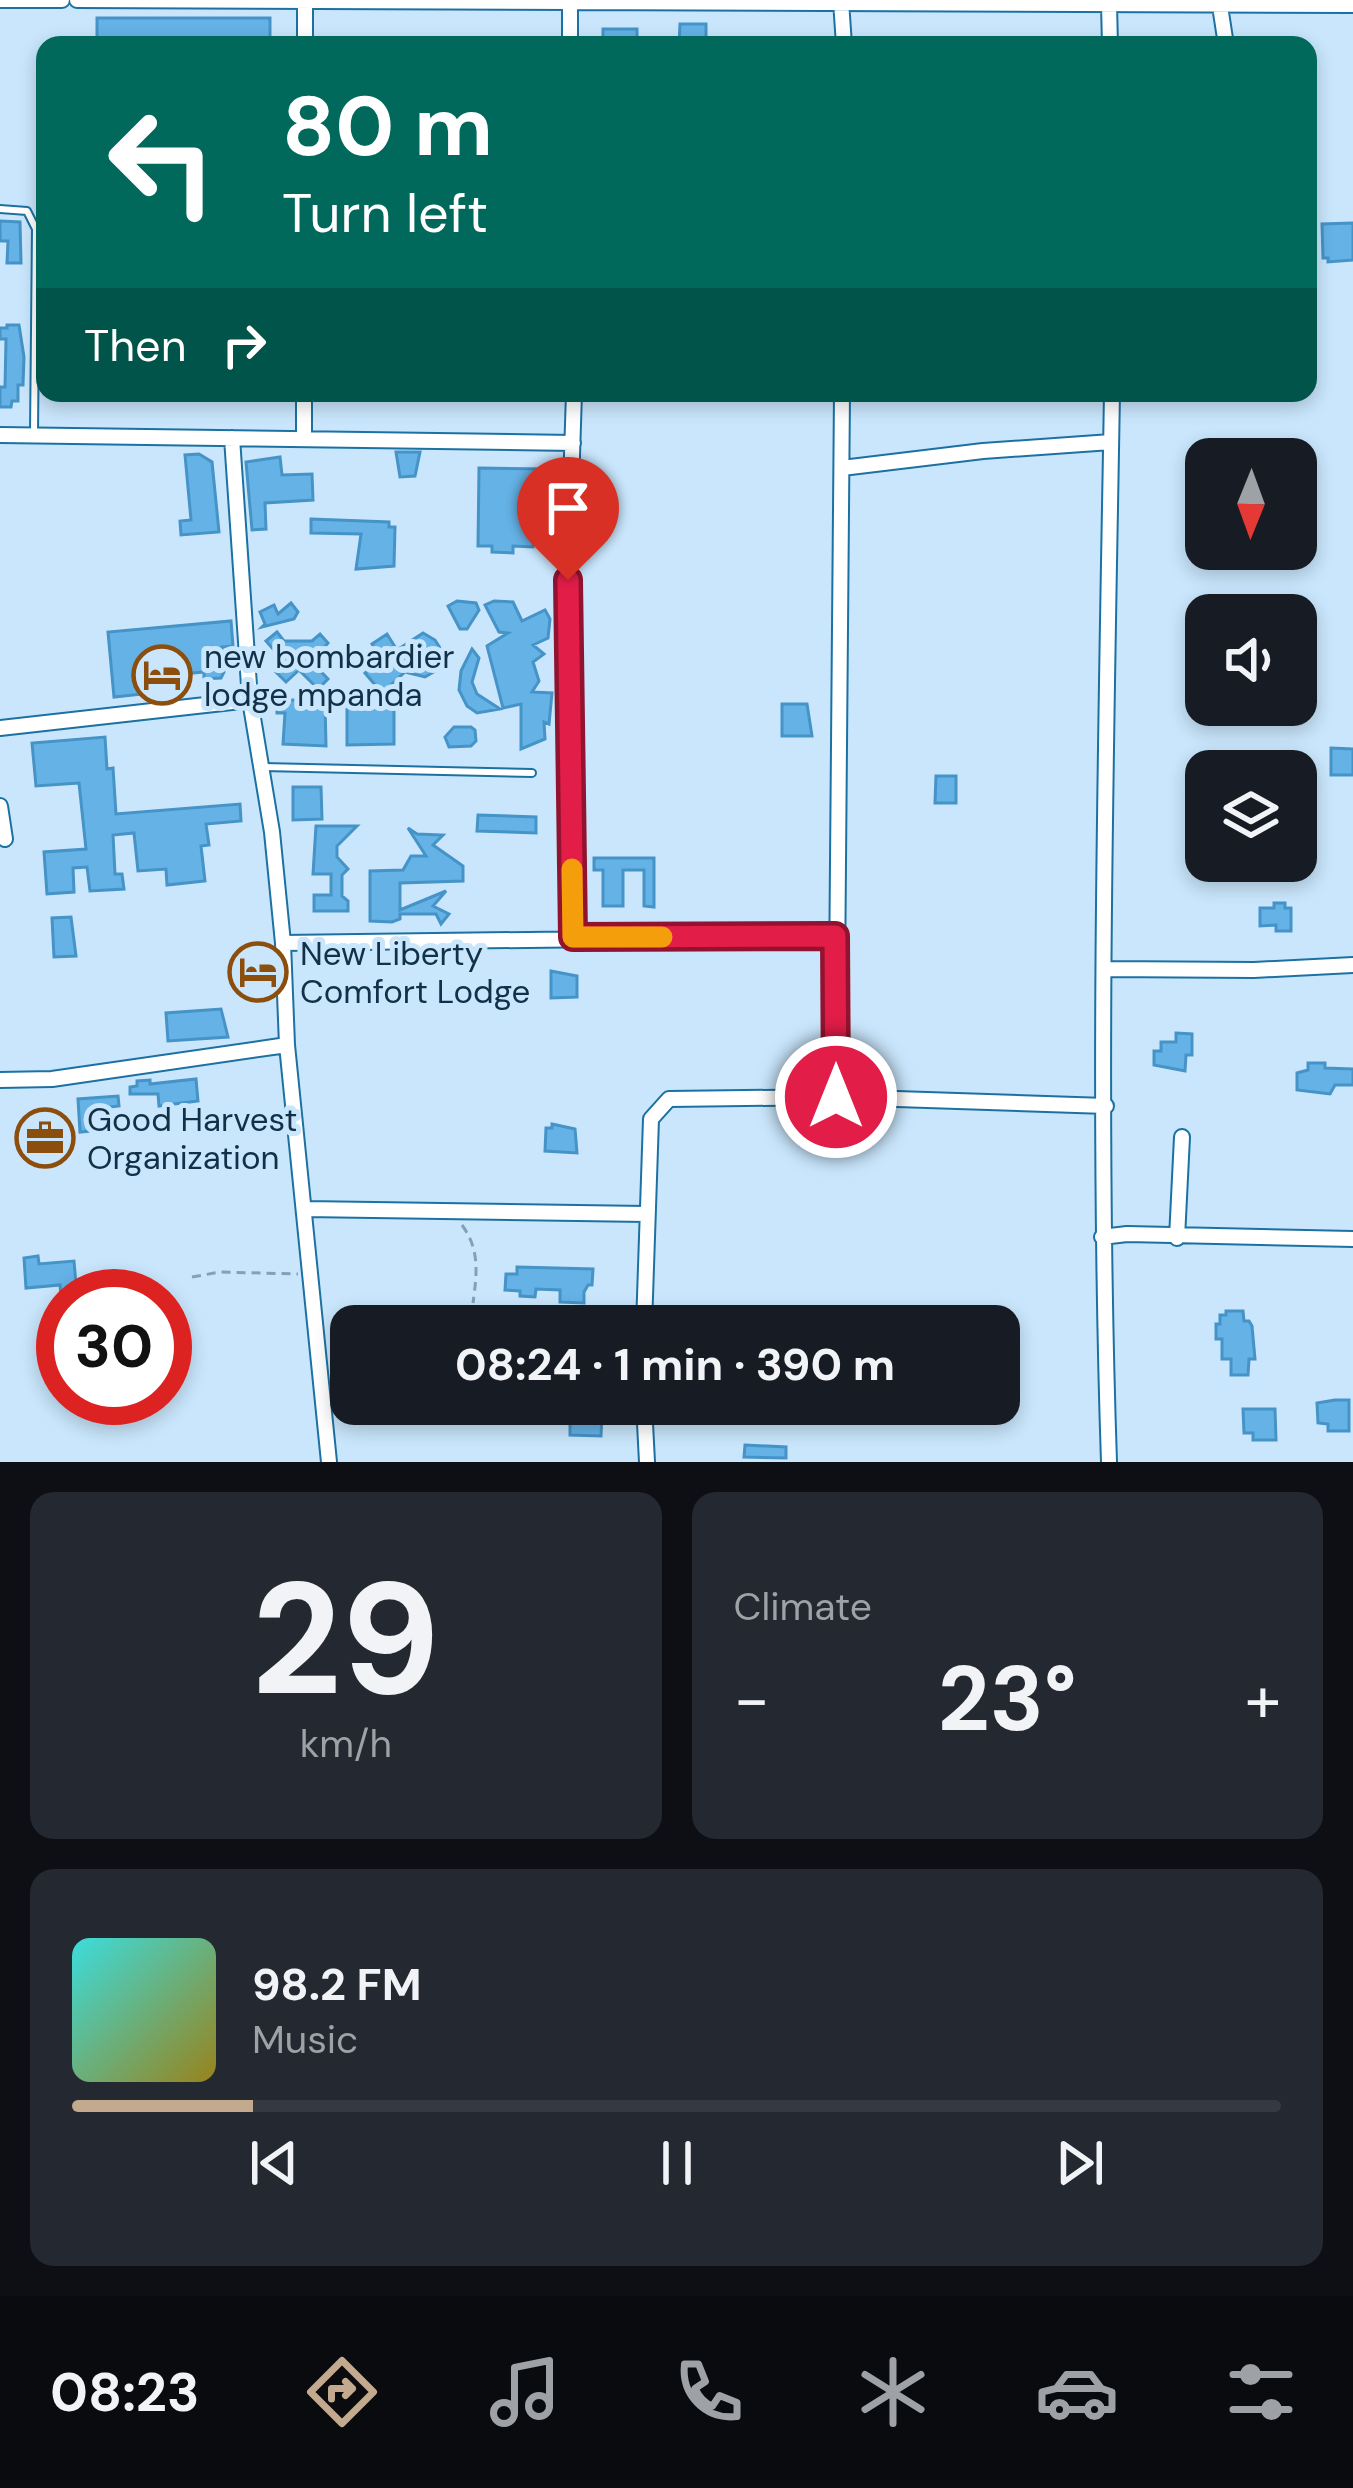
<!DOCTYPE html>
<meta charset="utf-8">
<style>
body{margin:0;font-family:"DM Sans",sans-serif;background:#242831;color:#f1f3f6;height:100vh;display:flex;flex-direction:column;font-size:45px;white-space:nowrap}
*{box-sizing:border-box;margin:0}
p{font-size:39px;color:#9ea1a6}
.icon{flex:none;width:66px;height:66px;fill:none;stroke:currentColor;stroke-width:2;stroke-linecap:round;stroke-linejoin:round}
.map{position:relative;height:1462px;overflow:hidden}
.details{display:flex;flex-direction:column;gap:30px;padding:30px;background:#0d0f14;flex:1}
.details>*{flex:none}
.banner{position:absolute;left:36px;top:36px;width:1281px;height:366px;border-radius:24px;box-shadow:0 6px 18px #0003;background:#00695c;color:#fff;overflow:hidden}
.needle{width:78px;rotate:181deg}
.fabs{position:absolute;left:1185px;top:438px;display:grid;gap:24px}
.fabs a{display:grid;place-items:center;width:132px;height:132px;border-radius:24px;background:#171b24;box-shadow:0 6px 18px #0003;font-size:60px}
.speed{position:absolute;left:36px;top:1269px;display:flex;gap:24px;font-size:60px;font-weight:700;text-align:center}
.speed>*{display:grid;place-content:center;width:156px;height:156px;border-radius:50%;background:#171b24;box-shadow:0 6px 18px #0003;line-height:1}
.speed .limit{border:18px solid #d22;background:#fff;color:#111}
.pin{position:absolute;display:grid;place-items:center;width:102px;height:102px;color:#fff;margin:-123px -51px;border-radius:50% 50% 50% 0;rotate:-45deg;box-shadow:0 0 12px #0007}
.pin .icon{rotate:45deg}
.me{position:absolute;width:132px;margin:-66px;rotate:0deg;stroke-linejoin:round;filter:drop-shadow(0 0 9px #0008)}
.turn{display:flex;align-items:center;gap:42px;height:252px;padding:0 48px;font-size:54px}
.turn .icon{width:156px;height:156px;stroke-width:2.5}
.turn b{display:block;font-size:84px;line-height:102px}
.then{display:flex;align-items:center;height:114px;padding:0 48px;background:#0003;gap:24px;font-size:45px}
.big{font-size:90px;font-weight:700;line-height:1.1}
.details .widget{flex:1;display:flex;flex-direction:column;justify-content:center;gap:18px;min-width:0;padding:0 42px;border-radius:24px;background:#242831}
.details .dial{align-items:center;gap:0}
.dial b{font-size:156px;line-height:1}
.song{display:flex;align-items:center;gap:36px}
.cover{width:144px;height:144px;border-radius:18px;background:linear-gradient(135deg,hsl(180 70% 55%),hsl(50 70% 35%))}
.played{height:12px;border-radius:6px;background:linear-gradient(90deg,#c3a98d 15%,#363941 15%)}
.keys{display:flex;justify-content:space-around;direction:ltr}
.heat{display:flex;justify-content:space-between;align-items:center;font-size:66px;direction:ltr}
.details .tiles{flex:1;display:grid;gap:30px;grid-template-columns:1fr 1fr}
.widget:last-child{grid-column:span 2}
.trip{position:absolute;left:330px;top:1305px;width:690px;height:120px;border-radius:24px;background:#171b24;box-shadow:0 6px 18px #0003;font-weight:700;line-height:120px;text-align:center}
.dock{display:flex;height:192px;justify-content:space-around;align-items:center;background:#090b0e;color:#9ea1a6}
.dock .icon{width:84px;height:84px}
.dock .active{color:#c3a98d}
.dock b{font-size:54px;color:#f1f3f6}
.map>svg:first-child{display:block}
.building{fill:#65b2e6;stroke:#4593c7;stroke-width:3}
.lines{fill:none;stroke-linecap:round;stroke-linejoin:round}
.service-casing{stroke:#1c71a2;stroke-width:10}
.minor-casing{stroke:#1c71a2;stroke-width:18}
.path{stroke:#82a1b7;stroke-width:3;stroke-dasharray:9 6;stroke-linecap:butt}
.service{stroke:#fff;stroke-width:6}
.minor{stroke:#fff;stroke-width:14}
.route-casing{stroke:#92132f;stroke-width:30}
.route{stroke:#e11d48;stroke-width:21}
.slow{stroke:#f59e0b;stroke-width:21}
.labels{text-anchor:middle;stroke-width:10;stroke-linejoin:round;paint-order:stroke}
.poi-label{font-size:33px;fill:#103147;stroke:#c9e6fc;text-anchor:start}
</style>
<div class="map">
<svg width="1353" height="1462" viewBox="0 0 1353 1462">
<rect width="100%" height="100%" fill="#c9e6fc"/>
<path class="building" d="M97 18H270V41L97 39Z
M680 24H706V45H679Z
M603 29H637V45H603Z
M0 221 20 222 21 263H7L8 241H0Z
M1353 223V260L1328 262V258H1323L1322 224Z
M7 325H19L24 357 23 385H18V401H12L11 407H0V387H5L6 339H0V328H7Z
M396 452H420L415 476 400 477Z
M199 454 212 462 219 532 181 535 180 521 191 520 185 455Z
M280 457 282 475 312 474 313 500 265 503 266 529 252 530 246 462Z
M479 468 545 469V507H541V522H534L533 547 513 546V553L492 552V546H478Z
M311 519 389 522V527H395L394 566 356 569 361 534 311 533Z
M457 601 476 603 479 610 467 629H460L448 606Z
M494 601 513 602 522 621 545 610 550 619 548 638 533 645 544 654 533 662 539 681 532 692 552 693 549 724 544 722 545 739 521 749V704L503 708 487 646 508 633 499 632 485 605Z
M291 603 298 612 294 619 262 627 265 624 260 612 274 605 278 614Z
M231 621 233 646 222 647 224 672 221 678 204 679V672L181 674V670L142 673 143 694 114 697 108 632Z
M277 632 284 641H312L320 634 328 643 323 649 304 654 328 679 318 689 299 670 286 682 276 672 286 664 266 641Z
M423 633 435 640 442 651 437 670 425 677 405 672 382 693 365 673 381 658 372 644 387 634 397 650Z
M472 649 479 658 472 682 477 694 500 709 477 713 467 706 459 690 461 671Z
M277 699 325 702 326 746 283 744 285 713H277Z
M347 700 394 701V744L347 745Z
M782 704H807L812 736H782Z
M454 727H471L475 730 476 741 471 746 449 747 445 737Z
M105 737 107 769 113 768 116 814 240 804 241 821 206 824 209 845 201 846 205 881 167 885 166 869 138 871 134 833 113 835 115 874H122L124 889 90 891 87 867 73 868 74 892 47 894 44 852 86 849 79 783 36 786 32 743Z
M1331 748 1353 749V775H1331Z
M936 776H956V803H935Z
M293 787H321L322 819 293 820Z
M478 815 536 817V833L477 831Z
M316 826H357L337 846V857L348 869 342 875V896L348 901V911H314V895H331V874H313Z
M408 828 417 834 443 835 433 845 463 866V881L400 883V910L446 891 433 906 449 914 441 924 436 914H400V919L392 922 370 921V871L403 870 411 856H426Z
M594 858H654V907L644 906V870H623V906H603V870H594Z
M1274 903H1285V908H1291V931H1276V925L1260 926V908H1274Z
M71 917 76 956 54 957 52 918Z
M551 971 577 976V997L551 998Z
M221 1009 228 1037 168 1041 166 1013Z
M1176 1033 1192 1034V1055H1186L1185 1071 1154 1065V1051H1161V1042H1176Z
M1308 1063H1325V1068L1353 1069V1085H1335L1330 1094 1297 1090V1073L1308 1070Z
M196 1079 198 1101 159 1106 158 1094H130V1087L137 1086V1081L150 1080V1084Z
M118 1096 119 1106 101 1108 103 1130 80 1132 78 1099Z
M552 1124 575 1129 577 1153 545 1151 546 1128H552Z
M38 1256 39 1264 74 1261 77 1296H61L60 1285 26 1288 24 1258Z
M517 1267 593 1269 592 1285H588L584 1292V1303L560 1302V1290L536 1289 535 1297 520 1296V1291L505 1290 506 1274H517Z
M1226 1311H1243L1244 1321H1249L1252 1326 1255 1359H1249L1248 1375H1231V1359H1222V1339H1216V1324H1220V1315H1226Z
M1335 1400H1349V1431H1328V1424L1318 1423 1317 1403Z
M1243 1409H1275L1276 1440H1253V1433H1244Z
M590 1415H602L601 1436 570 1435V1419L590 1420Z
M745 1445 786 1447V1458L744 1457Z"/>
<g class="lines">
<defs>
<path id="service" d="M0 209 27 211 36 229 34 432
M263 767 532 773"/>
<path id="minor" d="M0 0H62
M77 0 1353 5
M841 1 844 45
M570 3V45
M1109 5 1110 45
M1220 6 1226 45
M305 45V1
M0 435 573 443
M232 438 250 700 272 832 283 943 287 1045 329 1462
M304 438V393
M842 468 983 451 1111 442
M0 728 250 700
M0 806 5 839
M573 937 568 580 574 393
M283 943 835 936
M1105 969 1254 970 1353 965
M0 1080 52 1079 287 1045
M836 1097 842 393
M305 1209 646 1214
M1102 1237 1127 1234 1353 1239
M1177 1238 1182 1137
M644 1326 651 1119 669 1099 836 1097 1106 1106
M644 1404 647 1462
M1109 1462C1097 1106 1106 749 1112 393"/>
</defs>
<use href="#service" class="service-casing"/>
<use href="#minor" class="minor-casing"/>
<path class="path" d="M462 1225C480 1250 477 1273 473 1303
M192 1277 220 1272 298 1274"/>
<use href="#service" class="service"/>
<use href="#minor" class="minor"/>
</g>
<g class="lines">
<defs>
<path id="route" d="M568 580 573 937 835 936 836 1097"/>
</defs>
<use href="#route" class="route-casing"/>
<use href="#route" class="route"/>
<path class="slow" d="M572 869 573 937H662"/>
</g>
<defs>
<symbol id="hotel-ring" viewBox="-11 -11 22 22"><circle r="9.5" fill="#c9e6fc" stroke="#8b4e0d" stroke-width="1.5"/><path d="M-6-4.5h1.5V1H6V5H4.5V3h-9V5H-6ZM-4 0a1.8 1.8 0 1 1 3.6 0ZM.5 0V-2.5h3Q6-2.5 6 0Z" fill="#8b4e0d"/></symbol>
<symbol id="office-ring" viewBox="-11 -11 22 22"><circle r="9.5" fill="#c9e6fc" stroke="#8b4e0d" stroke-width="1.5"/><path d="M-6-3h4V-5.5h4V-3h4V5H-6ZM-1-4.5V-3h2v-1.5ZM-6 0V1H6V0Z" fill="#8b4e0d"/></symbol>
</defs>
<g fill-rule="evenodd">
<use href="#hotel-ring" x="129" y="642" width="66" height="66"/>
<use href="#hotel-ring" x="225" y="939" width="66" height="66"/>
<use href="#office-ring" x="12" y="1105" width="66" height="66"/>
</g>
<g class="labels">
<g class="poi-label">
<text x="204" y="668">new bombardier<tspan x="204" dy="38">lodge mpanda</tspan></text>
<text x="300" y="965">New Liberty<tspan x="300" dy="38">Comfort Lodge</tspan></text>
<text x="87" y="1131">Good Harvest<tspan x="87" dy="38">Organization</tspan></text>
</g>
</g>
</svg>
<div class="fabs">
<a><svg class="needle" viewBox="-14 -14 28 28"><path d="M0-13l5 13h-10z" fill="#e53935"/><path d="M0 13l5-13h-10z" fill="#9ea1a6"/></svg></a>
<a><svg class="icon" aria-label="sound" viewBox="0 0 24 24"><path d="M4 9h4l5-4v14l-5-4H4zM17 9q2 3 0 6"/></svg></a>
<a><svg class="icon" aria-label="layers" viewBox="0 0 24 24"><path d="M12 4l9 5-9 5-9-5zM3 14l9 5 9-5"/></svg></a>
</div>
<div class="speed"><div class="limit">30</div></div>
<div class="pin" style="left:568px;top:580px;background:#d93025"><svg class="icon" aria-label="arrive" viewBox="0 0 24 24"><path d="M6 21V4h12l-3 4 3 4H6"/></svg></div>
<svg class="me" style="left:836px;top:1097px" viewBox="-20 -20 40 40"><circle r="17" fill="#e11d48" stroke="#fff" stroke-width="3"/><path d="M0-11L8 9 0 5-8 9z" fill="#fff"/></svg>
<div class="trip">08:24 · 1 min · 390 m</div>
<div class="banner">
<div class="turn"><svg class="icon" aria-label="left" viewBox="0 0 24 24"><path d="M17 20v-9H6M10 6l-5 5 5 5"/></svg><div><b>80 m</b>Turn left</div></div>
<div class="then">Then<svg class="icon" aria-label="right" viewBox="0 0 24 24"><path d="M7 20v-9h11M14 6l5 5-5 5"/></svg></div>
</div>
</div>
<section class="details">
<div class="tiles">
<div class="widget dial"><b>29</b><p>km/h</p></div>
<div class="widget"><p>Climate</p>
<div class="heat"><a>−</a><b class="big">23°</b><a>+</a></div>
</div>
<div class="widget">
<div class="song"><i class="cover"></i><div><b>98.2 FM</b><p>Music</p></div></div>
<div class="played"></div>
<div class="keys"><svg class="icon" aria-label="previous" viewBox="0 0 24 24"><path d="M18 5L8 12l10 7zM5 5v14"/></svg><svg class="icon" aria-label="pause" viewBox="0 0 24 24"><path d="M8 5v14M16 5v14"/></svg><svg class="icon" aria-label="next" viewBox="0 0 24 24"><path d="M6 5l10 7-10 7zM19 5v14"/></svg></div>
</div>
</div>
</section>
<nav class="dock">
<b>08:23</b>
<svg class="icon active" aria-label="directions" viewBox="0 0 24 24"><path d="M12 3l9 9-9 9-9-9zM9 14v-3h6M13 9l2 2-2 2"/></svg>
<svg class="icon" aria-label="music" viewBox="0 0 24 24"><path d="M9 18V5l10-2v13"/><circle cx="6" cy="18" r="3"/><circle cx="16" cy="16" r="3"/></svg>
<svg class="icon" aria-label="phone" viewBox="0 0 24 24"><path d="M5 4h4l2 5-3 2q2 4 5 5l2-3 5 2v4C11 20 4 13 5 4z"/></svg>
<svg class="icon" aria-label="climate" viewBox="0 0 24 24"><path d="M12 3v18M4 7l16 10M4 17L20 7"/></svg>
<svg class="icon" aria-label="car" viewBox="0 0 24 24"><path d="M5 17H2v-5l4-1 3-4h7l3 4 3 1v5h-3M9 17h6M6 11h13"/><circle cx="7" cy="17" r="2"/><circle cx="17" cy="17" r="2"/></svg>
<svg class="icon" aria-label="filters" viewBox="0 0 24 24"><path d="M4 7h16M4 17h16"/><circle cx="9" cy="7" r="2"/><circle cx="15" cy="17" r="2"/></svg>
</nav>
